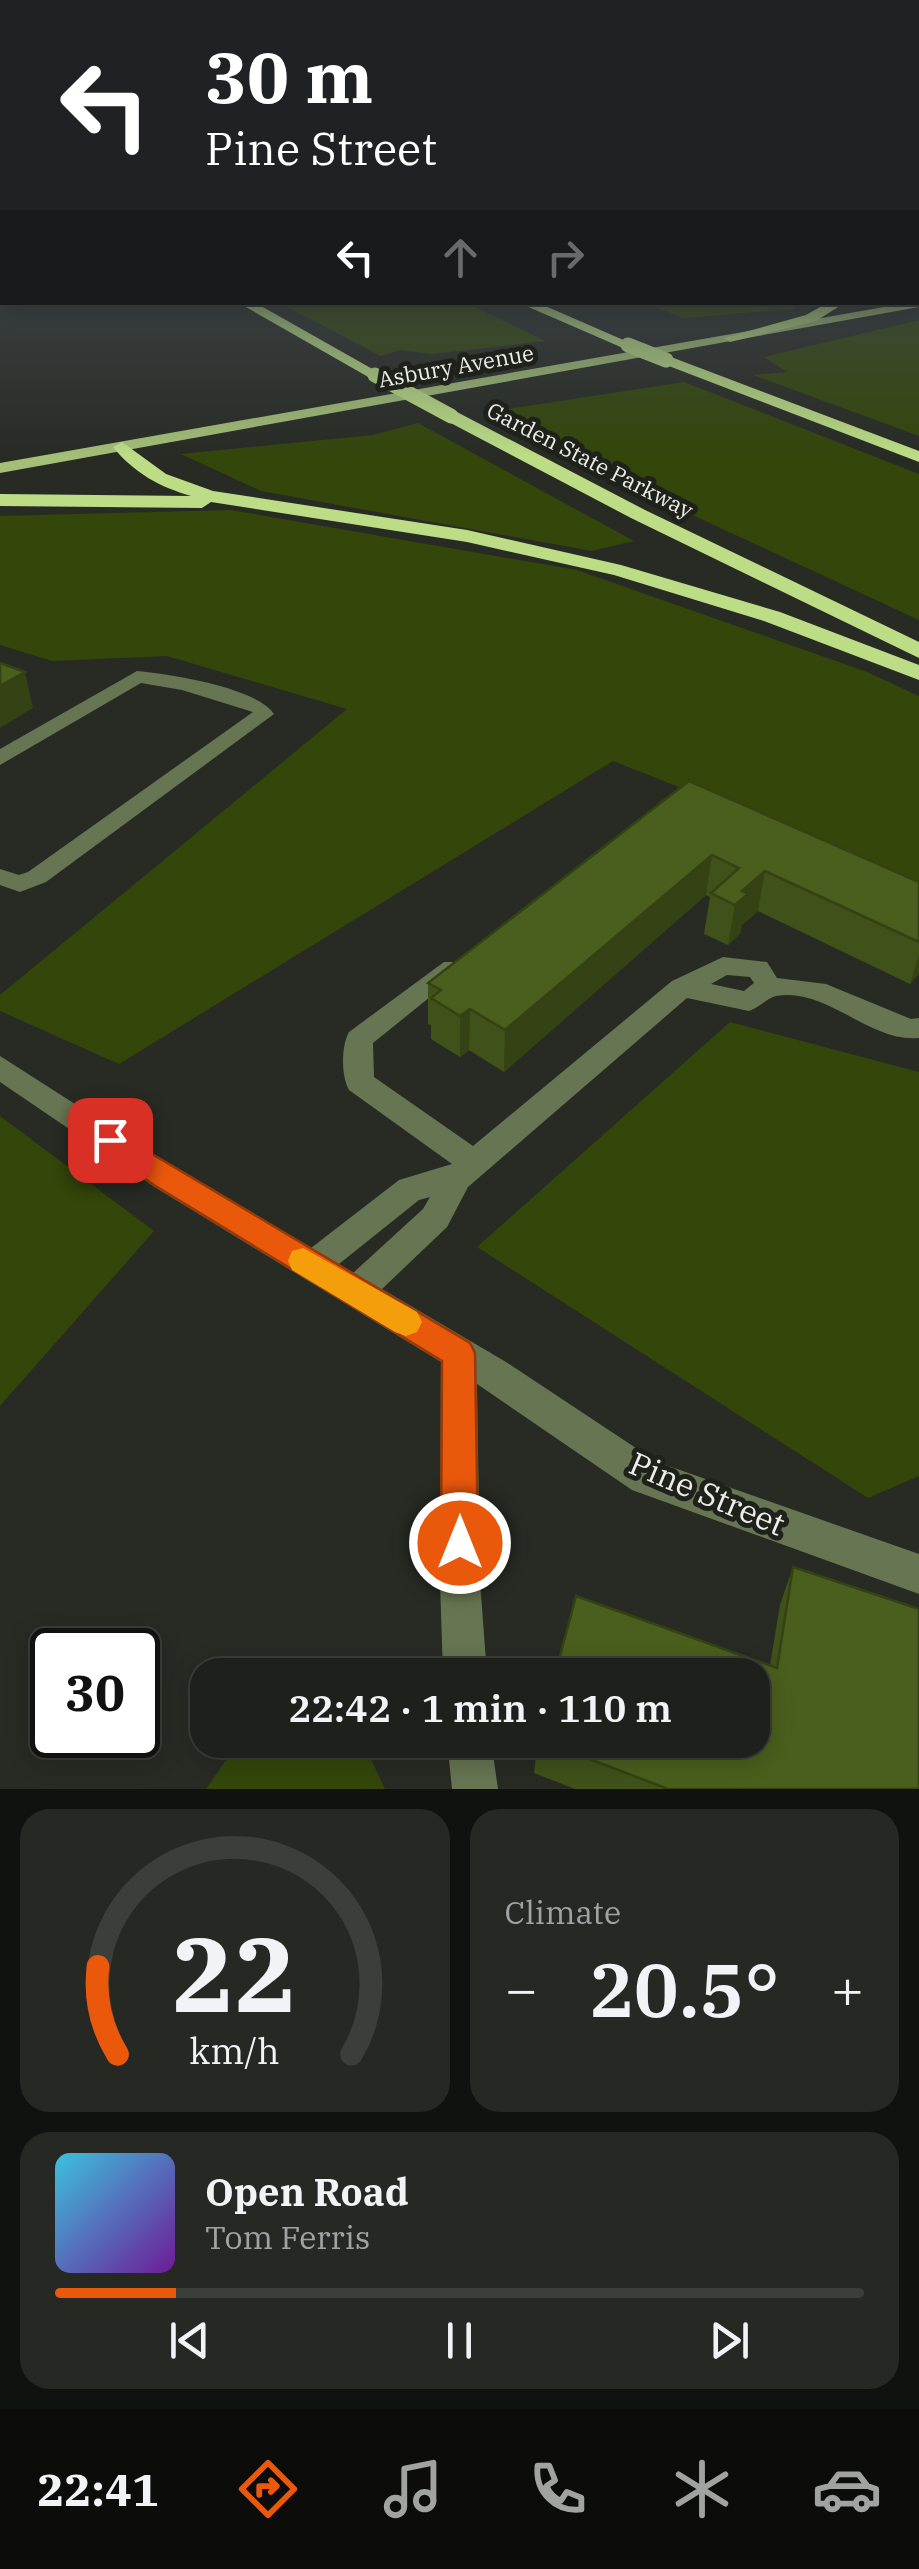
<!DOCTYPE html>
<meta charset="utf-8">
<style>
body{margin:0;font-family:"IBM Plex Serif",serif;background:#262824;color:#f1f3f6;height:100vh;display:flex;flex-direction:column;font-size:38px;white-space:nowrap}
*{box-sizing:border-box;margin:0}
p{font-size:32px;color:#a1a3a3}
.icon{flex:none;width:55px;height:55px;fill:none;stroke:currentColor;stroke-width:2;stroke-linecap:round;stroke-linejoin:round}
.map{position:relative;height:1789px;overflow:hidden}
.panel{display:flex;flex-direction:column;gap:20px;padding:20px;background:#10120f;flex:1}
.panel>*{flex:none}
.banner{position:absolute;left:0px;top:0px;width:920px;height:305px;box-shadow:0 5px 25px #0003,0 0 0 2px #3c3e3a;background:#202124;color:#fff;overflow:hidden}
.speed{position:absolute;left:30px;top:1628px;display:flex;gap:20px;font-size:50px;font-weight:700;text-align:center}
.speed>*{display:grid;place-content:center;width:130px;height:130px;border-radius:50%;background:#1e201b;box-shadow:0 5px 25px #0003,0 0 0 2px #3c3e3a;line-height:1}
.speed .limit{border:5px solid #111;border-radius:15px;background:#fff;color:#111}
.pin{position:absolute;display:grid;place-items:center;width:85px;height:85px;color:#fff;margin:-42px;border-radius:20px;box-shadow:0 5px 15px #0006}
.me{position:absolute;width:110px;margin:-55px;rotate:0deg;stroke-linejoin:round;filter:drop-shadow(0 0 8px #0008)}
.turn{display:flex;align-items:center;gap:35px;height:210px;padding:0 40px;font-size:45px}
.turn .icon{width:130px;height:130px;stroke-width:2.5}
.turn b{display:block;font-size:70px;line-height:85px}
.lanes{display:flex;align-items:center;height:95px;padding:0 40px;background:#0003;justify-content:center;gap:50px;direction:ltr}
.lanes .off{opacity:.35}
.big{font-size:75px;font-weight:600;line-height:1.1}
.panel .widget{flex:1;display:flex;flex-direction:column;justify-content:center;gap:15px;min-width:0;padding:0 35px;border-radius:30px;background:#262824}
.panel .dial{align-items:center;gap:0}
.dial svg{height:260px;overflow:visible;fill:none;stroke:#3c3e3a;stroke-width:7;stroke-linecap:round;text-anchor:middle}
.dial text{fill:#f1f3f6;stroke:none}
.song{display:flex;align-items:center;gap:30px}
.cover{width:120px;height:120px;border-radius:15px;background:linear-gradient(135deg,hsl(190 70% 55%),hsl(280 70% 35%))}
.played{height:10px;border-radius:5px;background:linear-gradient(90deg,#ea580c 15%,#3c3e3a 15%)}
.keys{display:flex;justify-content:space-around;direction:ltr}
.heat{display:flex;justify-content:space-between;align-items:center;font-size:55px;direction:ltr}
.panel .tiles{flex:1;display:grid;gap:20px;grid-template-columns:1fr 1fr}
.widget:last-child{grid-column:span 2}
.trip{position:absolute;left:190px;top:1658px;width:580px;height:100px;border-radius:30px;background:#1e201b;box-shadow:0 5px 25px #0003,0 0 0 2px #3c3e3a;font-weight:600;line-height:100px;text-align:center}
.menu{display:flex;height:160px;justify-content:space-around;align-items:center;background:#0c0d0b;color:#a1a3a3}
.menu .icon{width:70px;height:70px}
.menu .active{color:#ea580c}
.menu b{font-size:45px;color:#f1f3f6}
.map>svg:first-child{display:block}
.green{fill:#34460a}
.lines{fill:none;stroke-linecap:round;stroke-linejoin:round}
.minor{fill:#677552;fill-rule:evenodd}
.major{fill:#a4bf77;fill-rule:evenodd}
.highway{fill:#bcdd85;fill-rule:evenodd}
.highway-bridge{stroke:#bcdd85;stroke-width:15}
.wall{fill:#405219}
.shaded-wall{fill:#344214}
.building{fill:#4a5f1d;stroke:#344214;stroke-width:2.5}
.route{fill:#ea580c;stroke:#983908;stroke-width:2.5}
.slow{fill:#f59e0b}
.labels{text-anchor:middle;stroke-width:10;stroke-linejoin:round;paint-order:stroke}
.far-street-label{font-size:22px;fill:#edeeea;stroke:#1f221b}
.near-street-label{font-size:32px;fill:#edeeea;stroke:#1f221b}
</style>
<div class="map">
<svg width="919" height="1789" viewBox="0 0 919 1789">
<rect width="100%" height="100%" fill="#282b24"/>
<path class="green" d="M279 303H466L546 341 433 354 400 350 381 356Z
M646 303H805L792 309 682 318Z
M919 320V436L753 375 787 372 764 357Z
M684 382 919 474V620L701 519 488 412Z
M418 423 634 541 592 551 261 491 181 454 373 435Z
M231 510 577 570 867 672 919 696V882L613 761 119 1064 0 1011V995L347 709 167 656 52 661 0 645V516Z
M730 1022 919 1072V1476L868 1498 477 1247Z
M0 1116 154 1231 0 1406Z
M240 1740H362L385 1789H206Z"/>
<g class="lines">
<path class="minor" d="M137 671C169 674 256 687 274 714L46 882 20 892 0 885V869L19 875 28 872 253 712 182 690 141 683 0 765V749Z
M723 957 767 962 777 978 826 984 911 1019 919 1018V1038C870 1043 827 987 776 996 767 998 759 1008 749 1011L687 998 468 1187 447 1227 382 1289 506 1362 657 1462 919 1554V1594L632 1490 477 1384 480 1581 487 1675H443L440 1581 441 1362 153 1186 0 1082V1056L175 1168 311 1248 399 1180 452 1164 349 1090C341 1076 341 1046 349 1032L444 962H462L466 968 373 1043 374 1077 473 1146 672 981ZM727 975 750 977 754 983 744 991 711 984ZM430 1197 423 1209 353 1273 339 1264 419 1200Z
M447 1740H491L498 1789H452Z"/>
<path class="major" d="M918 301 919 307 0 473V463Z"/>
<path class="highway" d="M918 294H919V303L917 302Z
M237 302H254L383 375 370 378Z
M517 302H536L635 345 623 348Z
M829 302H846L816 321 730 342 723 338 806 315Z
M661 357H671L919 451V462L661 363Z
M445 412H457L645 510 919 642V658L631 518 445 420Z
M122 442 166 474 213 491 467 530 621 565 780 612 919 665V680L764 621 614 575 467 542 211 502 202 508 0 506V494L191 496C160 487 134 473 113 447Z"/>
<path class="highway-bridge" d="M628 345 666 360
M375 375 451 416"/>
</g>
<path class="wall" d="M689 781 919 882V974L910 984 758 911 742 925 740 934 728 945 704 934 710 897 706 895 504 1072 469 1050 460 1057 431 1039V1025L428 1024V983Z
M793 1567 919 1789H575L534 1773 538 1740H752L770 1665 780 1605Z"/>
<path class="shaded-wall" d="M25 672 33 708 0 728V686Z
M712 855 706 895 504 1072 505 1030Z
M765 871 758 911 742 925 740 934 728 945 735 905 742 891Z
M919 954V974L910 984Z
M470 1009 469 1050 460 1057V1016Z"/>
<path class="building" d="M0 663 25 672 0 686Z
M689 781 919 882V942L765 871 742 891 748 894 735 905 711 893 739 868 712 855 505 1030 470 1009 460 1016 431 998 441 990 428 983Z
M793 1567 919 1609V1789H668L540 1740H752V1675H555L576 1596 777 1668Z"/>
<linearGradient id="sky" x2="0" y2="1"><stop stop-color="#161814"/><stop offset="0.45" stop-color="#424a50"/><stop offset="1" stop-color="#424a50" stop-opacity="0"/></linearGradient>
<rect width="919" height="458" fill="url(#sky)"/>
<path class="route" d="M110 1129 470 1343 475 1353 478 1543 472 1556 460 1561 447 1556 441 1543 442 1361 154 1185 100 1148 96 1140 100 1133Z"/>
<path class="slow" d="M303 1248 417 1312 422 1322 417 1332 406 1336 395 1332 292 1270 288 1261 292 1251Z"/>
<g class="labels">
<g class="far-street-label">
<text transform="translate(456 366) rotate(-10)" y="8">Asbury Avenue</text>
<text transform="translate(590 460) rotate(27)" y="8">Garden State Parkway</text>
</g>
<g class="near-street-label">
<text transform="translate(707 1494) rotate(23)" y="11">Pine Street</text>
</g>
</g>
</svg>
<div class="speed"><div class="limit">30</div></div>
<div class="pin" style="left:110px;top:1140px;background:#d93025"><svg class="icon" aria-label="arrive" viewBox="0 0 24 24"><path d="M6 21V4h12l-3 4 3 4H6"/></svg></div>
<svg class="me" style="left:460px;top:1543px" viewBox="-20 -20 40 40"><circle r="17" fill="#ea580c" stroke="#fff" stroke-width="3"/><path d="M0-11L8 9 0 5-8 9z" fill="#fff"/></svg>
<div class="trip">22:42 · 1 min · 110 m</div>
<div class="banner">
<div class="turn"><svg class="icon" aria-label="left" viewBox="0 0 24 24"><path d="M17 20v-9H6M10 6l-5 5 5 5"/></svg><div><b>30 m</b>Pine Street</div></div>
<div class="lanes"><svg class="icon" aria-label="left" viewBox="0 0 24 24"><path d="M17 20v-9H6M10 6l-5 5 5 5"/></svg><svg class="icon off" aria-label="ahead" viewBox="0 0 24 24"><path d="M12 20V5M6 11l6-6 6 6"/></svg><svg class="icon off" aria-label="right" viewBox="0 0 24 24"><path d="M7 20v-9h11M14 6l5 5-5 5"/></svg></div>
</div>
</div>
<section class="panel">
<div class="tiles">
<div class="widget dial"><svg viewBox="0 0 100 80">
<path d="M14 69A42 42 0 1 1 86 69"/>
<path d="M14 69A42 42 0 0 1 8 42" stroke="#ea580c"/>
<text x="50" y="56" font-size="32" font-weight="700">22</text>
<text x="50" y="72" font-size="11">km/h</text>
</svg></div>
<div class="widget"><p>Climate</p>
<div class="heat"><a>−</a><b class="big">20.5°</b><a>+</a></div>
</div>
<div class="widget">
<div class="song"><i class="cover"></i><div><b>Open Road</b><p>Tom Ferris</p></div></div>
<div class="played"></div>
<div class="keys"><svg class="icon" aria-label="previous" viewBox="0 0 24 24"><path d="M18 5L8 12l10 7zM5 5v14"/></svg><svg class="icon" aria-label="pause" viewBox="0 0 24 24"><path d="M8 5v14M16 5v14"/></svg><svg class="icon" aria-label="next" viewBox="0 0 24 24"><path d="M6 5l10 7-10 7zM19 5v14"/></svg></div>
</div>
</div>
</section>
<nav class="menu">
<b>22:41</b>
<svg class="icon active" aria-label="directions" viewBox="0 0 24 24"><path d="M12 3l9 9-9 9-9-9zM9 14v-3h6M13 9l2 2-2 2"/></svg>
<svg class="icon" aria-label="music" viewBox="0 0 24 24"><path d="M9 18V5l10-2v13"/><circle cx="6" cy="18" r="3"/><circle cx="16" cy="16" r="3"/></svg>
<svg class="icon" aria-label="phone" viewBox="0 0 24 24"><path d="M5 4h4l2 5-3 2q2 4 5 5l2-3 5 2v4C11 20 4 13 5 4z"/></svg>
<svg class="icon" aria-label="climate" viewBox="0 0 24 24"><path d="M12 3v18M4 7l16 10M4 17L20 7"/></svg>
<svg class="icon" aria-label="car" viewBox="0 0 24 24"><path d="M5 17H2v-5l4-1 3-4h7l3 4 3 1v5h-3M9 17h6M6 11h13"/><circle cx="7" cy="17" r="2"/><circle cx="17" cy="17" r="2"/></svg>
</nav>
